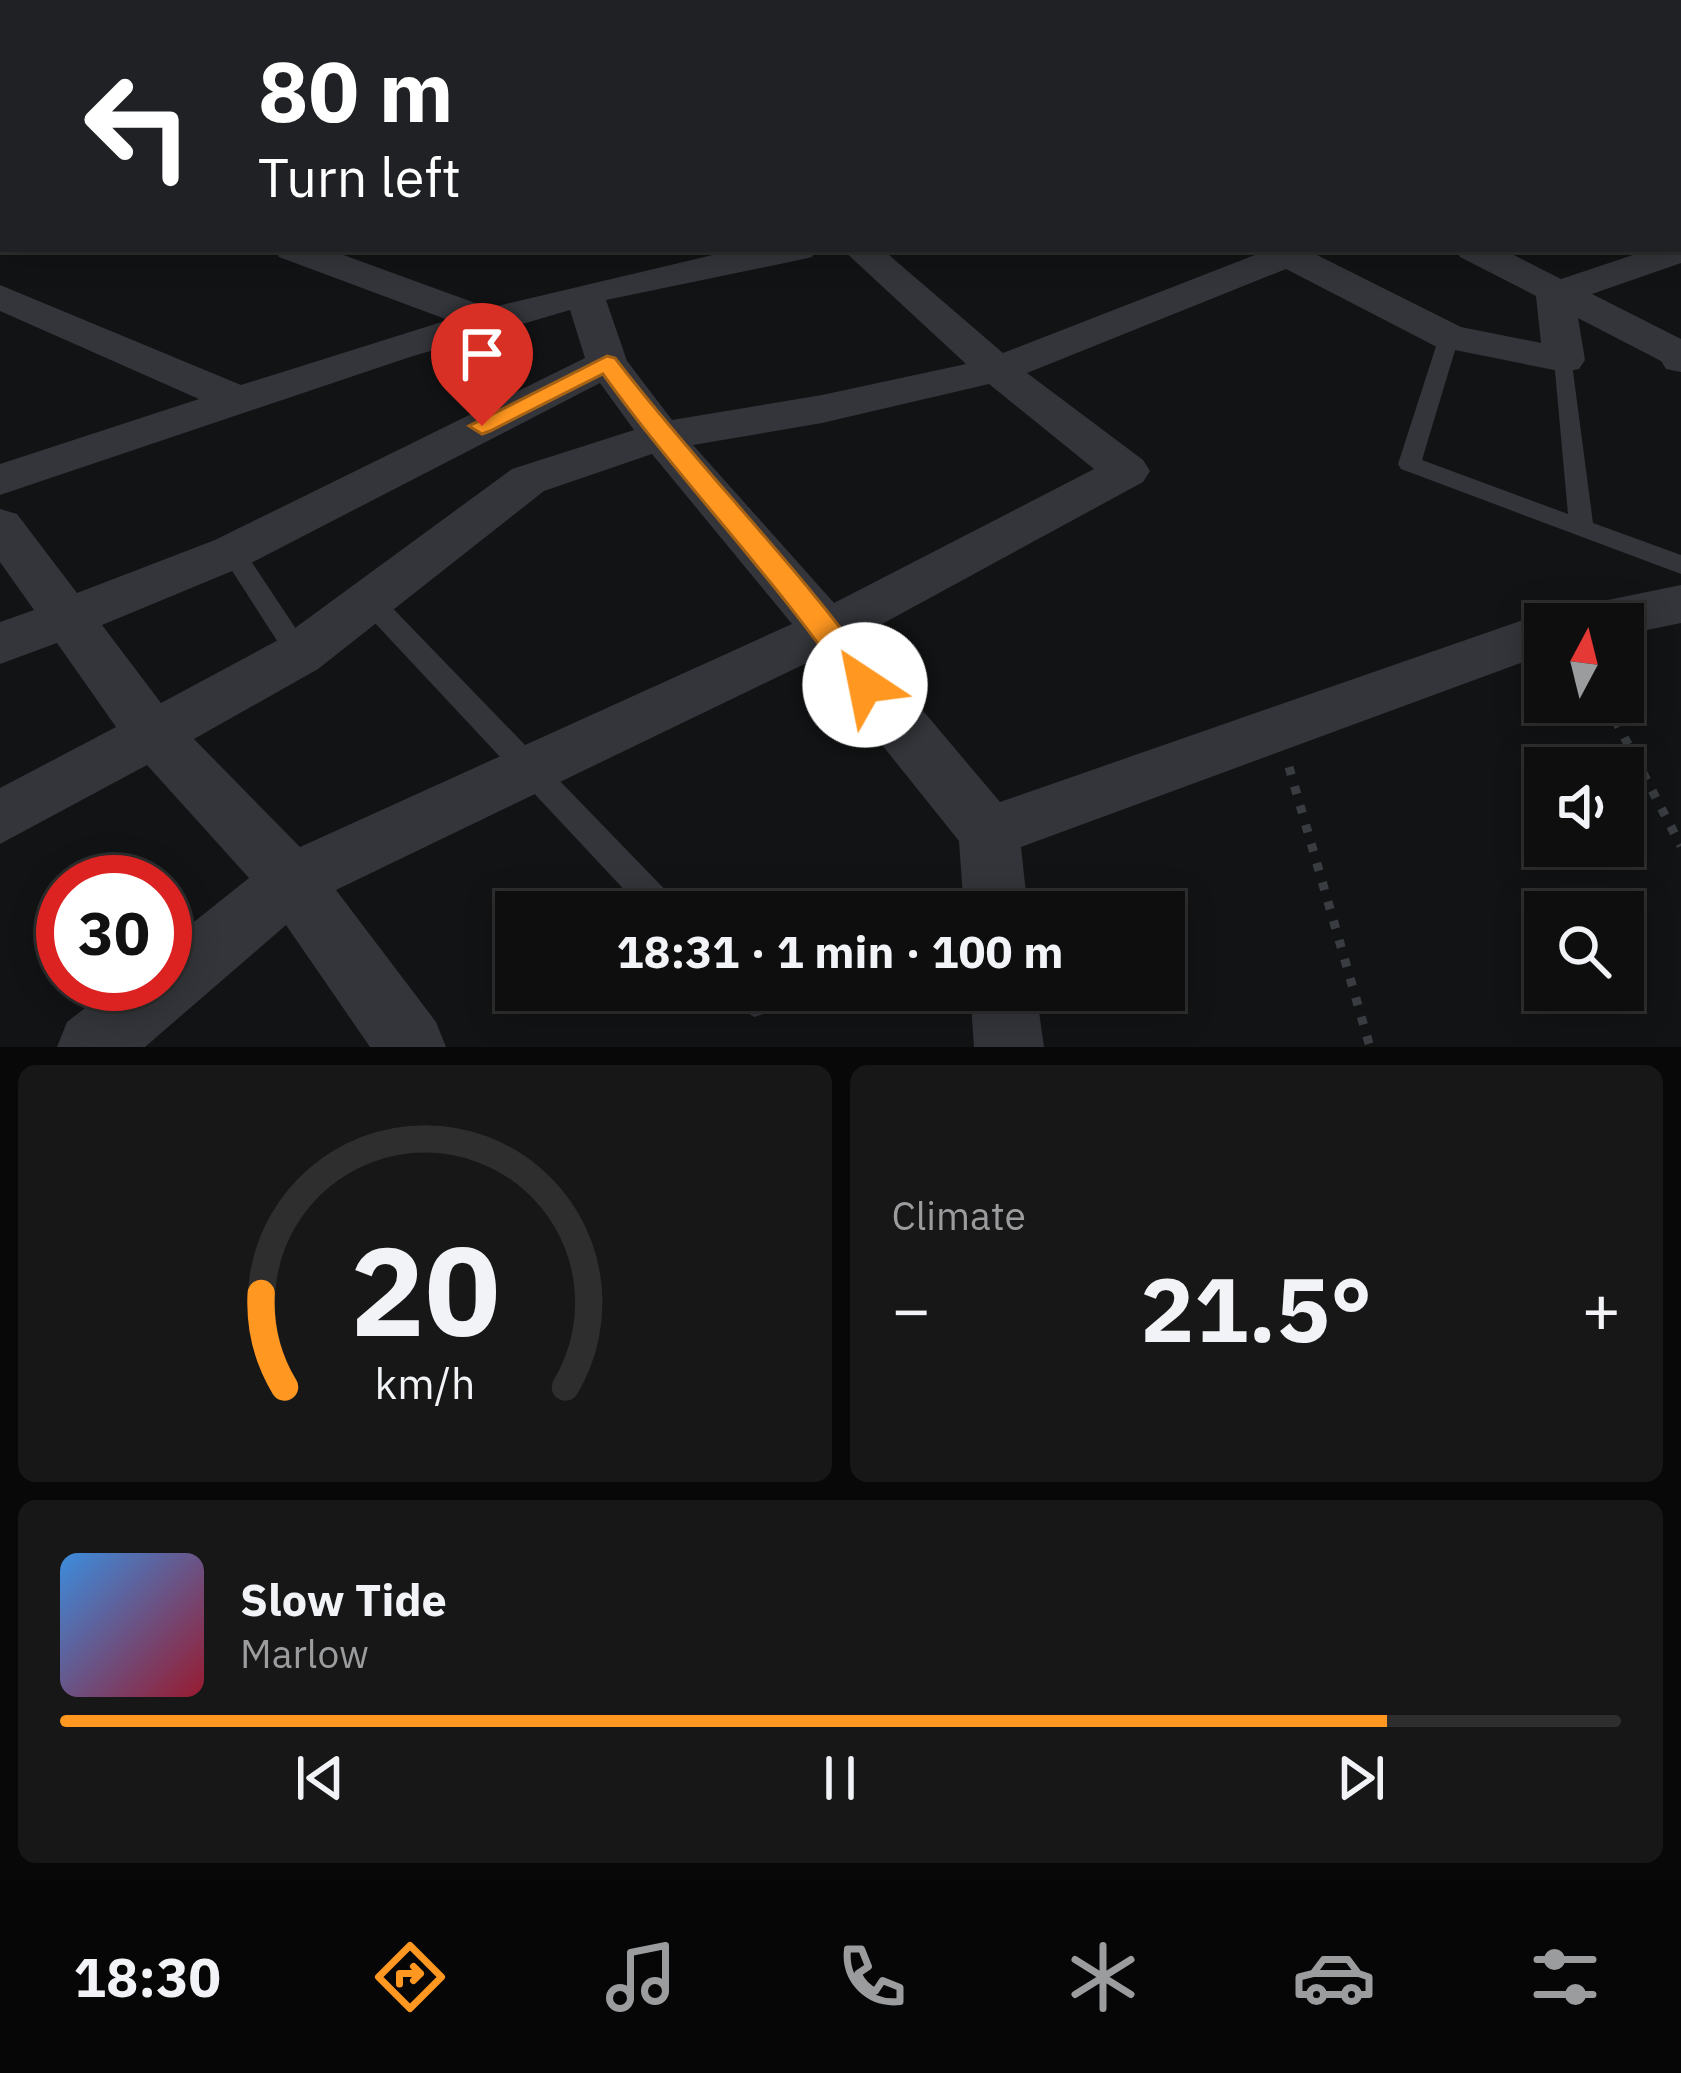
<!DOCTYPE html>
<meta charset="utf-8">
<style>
body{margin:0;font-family:"IBM Plex Sans",sans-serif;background:#171718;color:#f1f3f6;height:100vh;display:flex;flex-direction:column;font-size:45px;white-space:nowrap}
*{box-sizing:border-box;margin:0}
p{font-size:39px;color:#9b9c9e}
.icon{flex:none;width:66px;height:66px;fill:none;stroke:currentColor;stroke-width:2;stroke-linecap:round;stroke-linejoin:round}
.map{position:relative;height:1047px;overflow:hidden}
.sheet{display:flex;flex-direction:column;gap:18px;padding:18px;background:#080808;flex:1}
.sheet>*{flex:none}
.hud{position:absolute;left:0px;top:0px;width:1683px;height:252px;box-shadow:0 6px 30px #0003,0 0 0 3px #2e2e2f;background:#202124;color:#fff;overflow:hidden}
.needle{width:78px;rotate:7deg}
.tools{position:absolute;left:1524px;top:603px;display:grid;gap:24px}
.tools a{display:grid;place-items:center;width:120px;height:120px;border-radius:0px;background:#0e0e0f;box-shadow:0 6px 30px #0003,0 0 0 3px #2e2e2f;font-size:60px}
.speed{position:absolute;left:36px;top:855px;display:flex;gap:24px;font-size:60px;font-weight:700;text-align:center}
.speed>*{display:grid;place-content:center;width:156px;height:156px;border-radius:50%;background:#0e0e0f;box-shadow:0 6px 30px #0003,0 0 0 3px #2e2e2f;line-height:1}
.speed .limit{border:18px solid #d22;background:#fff;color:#111}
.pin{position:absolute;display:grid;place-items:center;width:102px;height:102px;color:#fff;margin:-123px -51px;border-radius:50% 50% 50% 0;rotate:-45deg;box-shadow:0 0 12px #0007}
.pin .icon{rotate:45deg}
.me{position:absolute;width:132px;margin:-66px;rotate:326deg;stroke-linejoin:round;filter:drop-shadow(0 0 9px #0008)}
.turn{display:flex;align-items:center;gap:42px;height:252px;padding:0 60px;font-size:54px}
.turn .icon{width:156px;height:156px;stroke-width:2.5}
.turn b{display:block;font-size:84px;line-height:102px}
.big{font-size:90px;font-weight:800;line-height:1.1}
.sheet .tile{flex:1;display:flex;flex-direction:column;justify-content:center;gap:18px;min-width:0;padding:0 42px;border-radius:18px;background:#171718}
.sheet .dial{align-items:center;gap:0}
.dial svg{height:312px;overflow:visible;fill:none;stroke:#2e2e2f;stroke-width:7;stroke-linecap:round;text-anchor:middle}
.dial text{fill:#f1f3f6;stroke:none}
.song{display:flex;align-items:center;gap:36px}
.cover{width:144px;height:144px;border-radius:18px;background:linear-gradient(135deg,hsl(210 70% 55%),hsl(350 70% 35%))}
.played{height:12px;border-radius:6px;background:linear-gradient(90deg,#ff9720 85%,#2e2e2f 85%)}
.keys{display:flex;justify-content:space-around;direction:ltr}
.heat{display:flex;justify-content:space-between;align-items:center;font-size:66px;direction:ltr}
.sheet .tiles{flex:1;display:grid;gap:18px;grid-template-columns:1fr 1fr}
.tile:last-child{grid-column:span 2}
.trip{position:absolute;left:495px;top:891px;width:690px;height:120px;border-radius:0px;background:#0e0e0f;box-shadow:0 6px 30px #0003,0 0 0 3px #2e2e2f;font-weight:800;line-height:120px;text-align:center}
.dock{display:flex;height:192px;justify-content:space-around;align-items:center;background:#060606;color:#9b9c9e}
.dock .icon{width:84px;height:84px}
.dock .on{color:#ff9720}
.dock b{font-size:54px;color:#f1f3f6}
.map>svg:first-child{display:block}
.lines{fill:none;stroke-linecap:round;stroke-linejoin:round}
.path{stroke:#393c41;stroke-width:9;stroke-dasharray:8 12;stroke-linecap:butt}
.service{fill:#33353a;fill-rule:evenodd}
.minor{fill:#33353a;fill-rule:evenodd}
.tertiary{fill:#33353a;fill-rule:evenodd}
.route{fill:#ff9720;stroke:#a66215;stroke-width:3}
</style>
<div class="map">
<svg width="1681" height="1047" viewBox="0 0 1681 1047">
<rect width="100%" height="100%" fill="#121314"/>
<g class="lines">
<path class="path" d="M1606 702 1681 846
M1289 767 1370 1047"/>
<path class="service" d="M1552 0H1571L1574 3H1555Z
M1680 42H1681V50H1680Z
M1449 331 1459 337 1422 460 1568 514 1554 360 1557 356H1571L1593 523 1681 555V574L1401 469 1398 464 1439 337Z
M232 543 241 546 308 647 312 654 308 661 299 664 290 661 220 552Z
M369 591 378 593 677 902 682 912H645L360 607 356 600 360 593Z
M725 990H766L771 1001 766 1013 754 1017 730 1001Z"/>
<path class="minor" d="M142 0H170L172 3H144Z
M663 0H693L695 3H665Z
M874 0H903L905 3H876Z
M1047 0H1076L1078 3H1049Z
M1308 0H1340L1342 3H1310Z
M0 24H3V42H0Z
M3 65V83L0 84V66Z
M1680 126H1681V146H1680Z
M1681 240V263L1592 294 1681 339V372L1666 369 1661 361 1578 318 1585 360 1579 369 1564 372 1435 346 1286 269 1027 373 1143 460 1150 471 1143 482 860 636 1000 802 1526 619 1545 613 1555 616 1559 610 1681 585V623L1623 635V624H1545V654L1021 847 1028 912H964L959 841 846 700 817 658 336 890 436 1022 446 1047H370L286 925 145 1047H57L67 1022 116 984H165V945L249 878 147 765 0 844V788L116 727 57 643 0 664V622L34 610 0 562V509L17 514 77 593 215 540 585 358 570 310 410 357 0 495V464L199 399 0 311V285L241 385 448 320 279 257 274 249H327L489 308 738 249H817L812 257 799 260 606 300 627 361 672 420 822 395 966 364 842 249H882L1003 353 1260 253 1258 249H1305L1461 327 1541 343 1536 296 1460 257 1455 249H1502L1561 279 1651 249H1680ZM600 383 634 430 512 469 280 639 161 703 102 625 249 564ZM989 384 1094 469 834 603 693 445 822 423ZM652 454 792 624 300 847 194 739 318 669 544 491Z
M970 990H1036L1044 1047H974Z"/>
<path class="tertiary" d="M3 166V192L0 193V167Z"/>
</g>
<path class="route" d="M607 356 615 358C698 467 797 564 876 676L880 685 876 694H854C778 581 682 484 603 374L490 431 482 434 469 426Z"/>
</svg>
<div class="tools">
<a><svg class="needle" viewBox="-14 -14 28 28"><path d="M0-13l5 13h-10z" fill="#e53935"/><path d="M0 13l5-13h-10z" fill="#9b9c9e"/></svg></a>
<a><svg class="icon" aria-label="sound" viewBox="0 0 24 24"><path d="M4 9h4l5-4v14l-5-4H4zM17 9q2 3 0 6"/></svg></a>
<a><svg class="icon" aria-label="search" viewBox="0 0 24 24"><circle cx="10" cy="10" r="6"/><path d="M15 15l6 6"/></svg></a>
</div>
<div class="speed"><div class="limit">30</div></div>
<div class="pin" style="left:482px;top:426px;background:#d93025"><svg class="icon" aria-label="arrive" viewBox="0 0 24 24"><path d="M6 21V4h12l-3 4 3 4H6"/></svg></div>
<svg class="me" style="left:865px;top:685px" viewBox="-20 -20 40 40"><circle r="19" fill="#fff"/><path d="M0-13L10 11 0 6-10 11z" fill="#ff9720"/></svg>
<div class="trip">18:31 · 1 min · 100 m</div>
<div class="hud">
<div class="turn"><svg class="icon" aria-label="left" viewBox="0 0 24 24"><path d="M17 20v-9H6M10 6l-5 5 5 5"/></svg><div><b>80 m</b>Turn left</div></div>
</div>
</div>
<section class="sheet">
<div class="tiles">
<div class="tile dial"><svg viewBox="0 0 100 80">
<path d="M14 69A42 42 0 1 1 86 69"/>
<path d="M14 69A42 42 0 0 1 8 45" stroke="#ff9720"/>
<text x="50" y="56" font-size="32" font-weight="700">20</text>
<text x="50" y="72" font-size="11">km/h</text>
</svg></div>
<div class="tile"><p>Climate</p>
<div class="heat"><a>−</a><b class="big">21.5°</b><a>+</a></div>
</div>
<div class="tile">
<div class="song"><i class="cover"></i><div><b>Slow Tide</b><p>Marlow</p></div></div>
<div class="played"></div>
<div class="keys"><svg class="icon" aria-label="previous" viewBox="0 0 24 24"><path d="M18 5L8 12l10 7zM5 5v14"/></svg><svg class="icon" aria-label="pause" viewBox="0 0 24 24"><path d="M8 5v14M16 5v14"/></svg><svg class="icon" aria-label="next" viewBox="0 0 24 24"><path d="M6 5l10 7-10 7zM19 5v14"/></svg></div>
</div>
</div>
</section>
<nav class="dock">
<b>18:30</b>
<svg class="icon on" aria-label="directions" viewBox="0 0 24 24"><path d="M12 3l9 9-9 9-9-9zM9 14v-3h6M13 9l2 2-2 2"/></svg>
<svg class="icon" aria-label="music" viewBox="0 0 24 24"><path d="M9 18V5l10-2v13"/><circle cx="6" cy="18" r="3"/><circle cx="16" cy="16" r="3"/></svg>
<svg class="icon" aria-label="phone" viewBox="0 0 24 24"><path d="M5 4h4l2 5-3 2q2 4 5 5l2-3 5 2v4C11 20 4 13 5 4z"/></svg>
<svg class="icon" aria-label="climate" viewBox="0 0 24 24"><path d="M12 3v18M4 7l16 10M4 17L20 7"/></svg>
<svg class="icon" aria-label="car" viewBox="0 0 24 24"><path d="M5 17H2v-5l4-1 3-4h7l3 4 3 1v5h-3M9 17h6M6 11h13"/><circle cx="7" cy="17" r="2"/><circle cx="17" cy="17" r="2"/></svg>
<svg class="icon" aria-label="filters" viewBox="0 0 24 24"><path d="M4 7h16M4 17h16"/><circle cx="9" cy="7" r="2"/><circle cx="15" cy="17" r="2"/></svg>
</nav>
